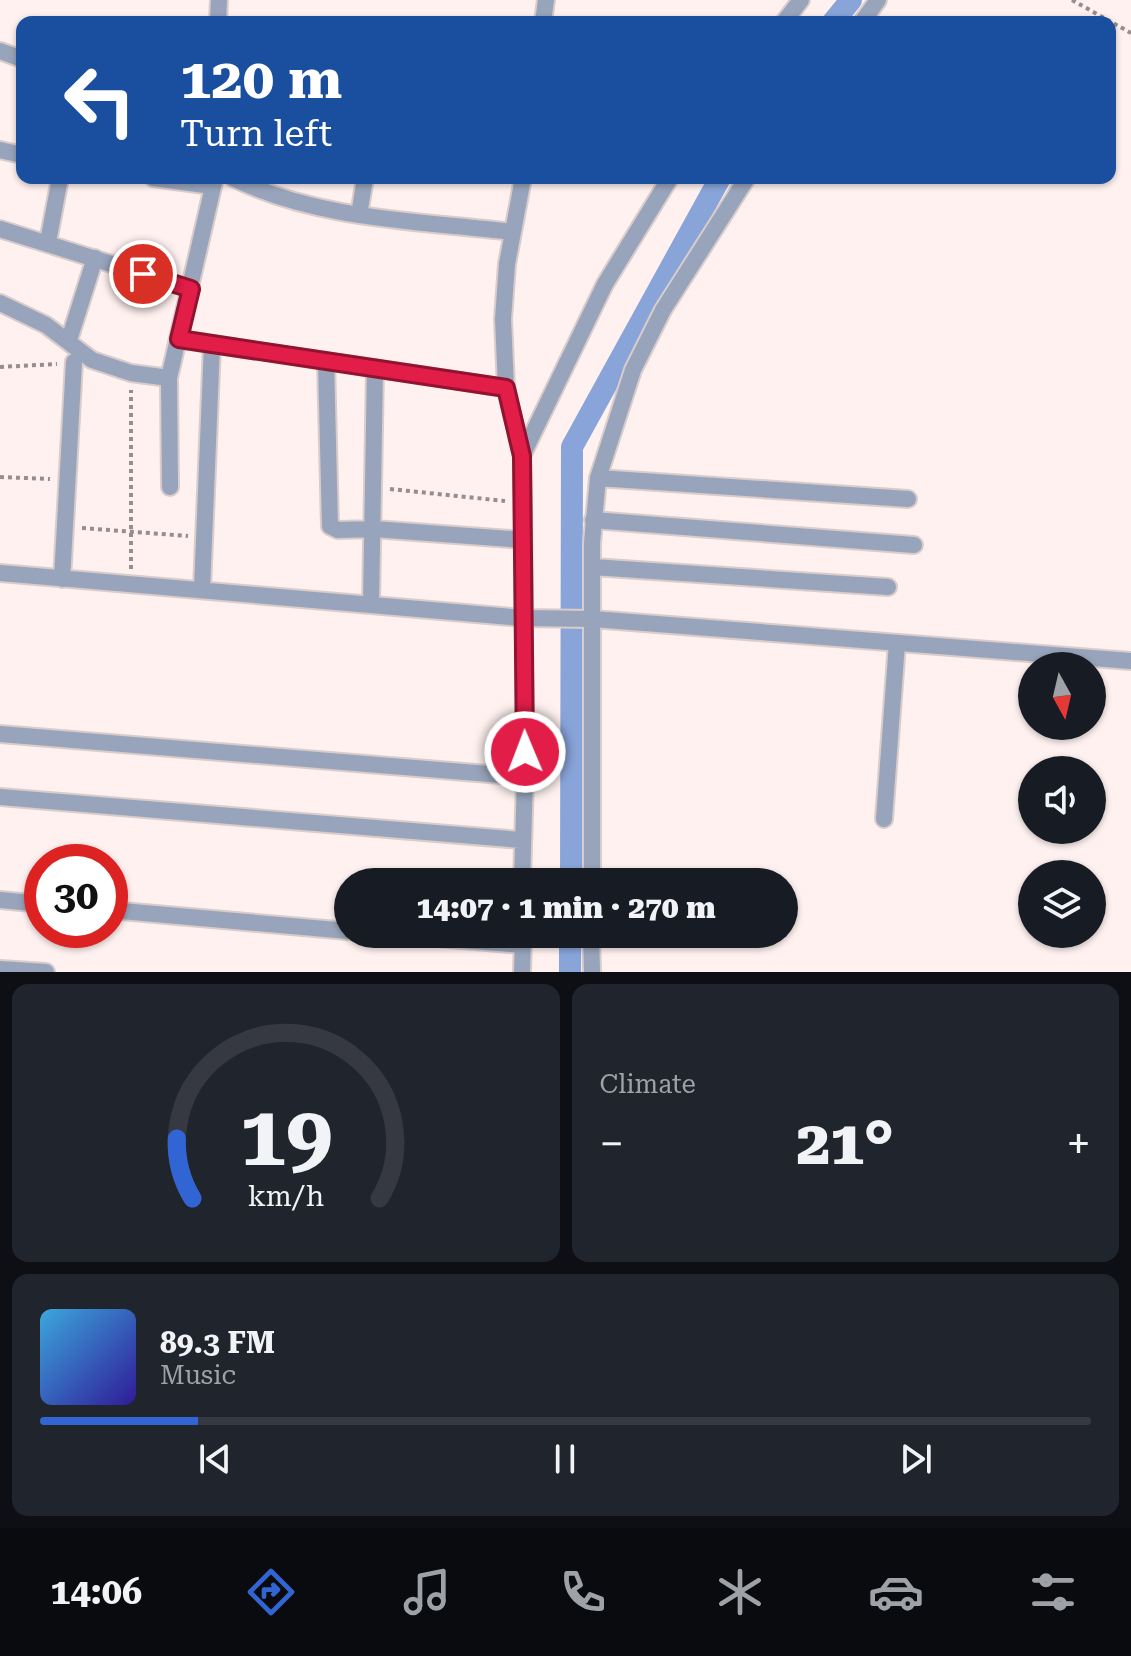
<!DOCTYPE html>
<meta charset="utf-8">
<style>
body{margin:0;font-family:"Roboto Serif",serif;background:#20242c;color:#f1f3f6;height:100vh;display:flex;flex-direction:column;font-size:30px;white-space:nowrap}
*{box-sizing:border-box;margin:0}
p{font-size:26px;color:#9ea1a6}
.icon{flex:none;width:44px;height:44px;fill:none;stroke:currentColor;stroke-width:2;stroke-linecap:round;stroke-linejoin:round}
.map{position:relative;height:972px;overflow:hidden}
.drawer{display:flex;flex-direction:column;gap:12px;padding:12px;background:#0d0f14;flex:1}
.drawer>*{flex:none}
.banner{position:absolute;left:16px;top:16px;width:1100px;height:168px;border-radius:16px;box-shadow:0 2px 6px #0004;background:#1a4fa0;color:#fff;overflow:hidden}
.needle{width:52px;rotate:172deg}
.controls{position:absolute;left:1018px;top:652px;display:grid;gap:16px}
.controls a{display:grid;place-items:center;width:88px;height:88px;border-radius:50%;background:#171b24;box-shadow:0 2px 6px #0004;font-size:40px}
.speed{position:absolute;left:24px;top:844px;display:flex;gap:16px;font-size:40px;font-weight:700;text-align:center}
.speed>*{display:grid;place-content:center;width:104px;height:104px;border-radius:50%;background:#171b24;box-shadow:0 2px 6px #0004;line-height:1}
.speed .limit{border:12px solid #d22;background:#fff;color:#111}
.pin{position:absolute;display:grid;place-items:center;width:68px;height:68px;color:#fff;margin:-34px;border:4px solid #fff;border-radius:50%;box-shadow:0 2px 8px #0007}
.me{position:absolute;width:88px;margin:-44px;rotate:359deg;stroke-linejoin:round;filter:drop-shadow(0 0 6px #0008)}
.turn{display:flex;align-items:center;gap:28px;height:168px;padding:0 32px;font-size:36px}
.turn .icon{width:104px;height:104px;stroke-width:2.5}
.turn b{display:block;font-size:56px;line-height:68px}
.big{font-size:60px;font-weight:800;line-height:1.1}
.drawer .card{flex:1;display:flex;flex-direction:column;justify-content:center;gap:12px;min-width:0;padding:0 28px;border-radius:16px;background:#20242c}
.drawer .dial{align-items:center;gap:0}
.dial svg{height:208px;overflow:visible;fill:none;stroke:#363941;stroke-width:7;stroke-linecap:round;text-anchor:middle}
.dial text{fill:#f1f3f6;stroke:none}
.song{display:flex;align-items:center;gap:24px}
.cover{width:96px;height:96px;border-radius:12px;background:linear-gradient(135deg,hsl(200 70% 55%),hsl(250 70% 35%))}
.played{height:8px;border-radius:4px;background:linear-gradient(90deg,#3265d4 15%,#363941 15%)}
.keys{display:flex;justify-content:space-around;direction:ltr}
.heat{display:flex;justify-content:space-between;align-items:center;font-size:44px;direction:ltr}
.drawer .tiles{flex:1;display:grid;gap:12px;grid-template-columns:1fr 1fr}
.card:last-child{grid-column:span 2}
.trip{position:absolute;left:334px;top:868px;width:464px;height:80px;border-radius:40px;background:#171b24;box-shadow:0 2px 6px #0004;font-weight:800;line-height:80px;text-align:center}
.menu{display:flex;height:128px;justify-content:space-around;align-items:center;background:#090b0e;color:#9ea1a6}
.menu .icon{width:56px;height:56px}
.menu .on{color:#3265d4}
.menu b{font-size:36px;color:#f1f3f6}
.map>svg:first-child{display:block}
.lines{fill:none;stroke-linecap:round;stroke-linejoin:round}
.canal{stroke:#88a4d9;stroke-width:22}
.street-casing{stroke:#d9ccca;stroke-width:20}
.path{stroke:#998c8b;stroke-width:4;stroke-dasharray:4 4;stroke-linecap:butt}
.street{stroke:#97a4bb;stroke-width:16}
.route-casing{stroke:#92132f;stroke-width:20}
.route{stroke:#e11d48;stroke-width:14}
</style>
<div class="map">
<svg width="1131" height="972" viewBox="0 0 1131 972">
<rect width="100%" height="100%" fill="#fef1ef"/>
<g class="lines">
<path class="canal" d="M833 22 851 0
M571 882 572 447 720 178
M570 972V934"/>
<defs>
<path id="street" d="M218 22 219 0
M543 22 546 0
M784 22 801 0
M862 22 878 0
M0 51 22 59
M0 150 22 155
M153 178 212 186
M233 178C318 220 420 221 512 232
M359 215 365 178
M0 229 191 289
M48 242 60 178
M0 303 46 325 92 360 131 373 169 378
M179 339 506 388
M69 340 95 258
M326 361 330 526 338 530 374 529 523 540
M522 456 605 284 670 178
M598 478 908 499
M170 487 169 378 215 178
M593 520 914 545
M593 567 888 587
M0 573 523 618 593 619 1131 661
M62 579 74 362
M202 589 212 344
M371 604 375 368
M0 734 525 777
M0 797 521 840
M884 819 897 643
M522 882 525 777 523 503 522 456 506 388 503 319 507 264 523 178
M592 882V543L598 478 633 370 663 310 747 178
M0 900 42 904
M110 910 348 931
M389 934 523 945
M591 934 592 972
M0 969 46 972
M522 972 523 938"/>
</defs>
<use href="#street" class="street-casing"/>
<path class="path" d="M1072 0 1131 33
M0 367 57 364
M0 477 50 479
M390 489 505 501
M82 528 188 536
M131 569V390"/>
<use href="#street" class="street"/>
</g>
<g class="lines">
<defs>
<path id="route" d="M143 274 191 289 179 339 506 388 522 456 525 752"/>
</defs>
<use href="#route" class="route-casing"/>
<use href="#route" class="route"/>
</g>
</svg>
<div class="controls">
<a><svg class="needle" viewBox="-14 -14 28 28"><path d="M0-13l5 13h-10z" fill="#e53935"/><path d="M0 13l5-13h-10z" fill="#9ea1a6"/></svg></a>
<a><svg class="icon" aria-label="sound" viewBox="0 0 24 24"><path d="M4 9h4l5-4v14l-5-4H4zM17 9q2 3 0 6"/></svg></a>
<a><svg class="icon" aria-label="layers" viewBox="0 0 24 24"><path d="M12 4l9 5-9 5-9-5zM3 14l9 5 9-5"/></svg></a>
</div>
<div class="speed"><div class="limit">30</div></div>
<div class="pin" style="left:143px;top:274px;background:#d93025"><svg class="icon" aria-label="arrive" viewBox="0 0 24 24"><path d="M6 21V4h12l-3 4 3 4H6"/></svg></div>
<svg class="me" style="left:525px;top:752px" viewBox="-20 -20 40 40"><circle r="17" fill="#e11d48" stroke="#fff" stroke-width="3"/><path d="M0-11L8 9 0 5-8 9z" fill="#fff"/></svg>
<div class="trip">14:07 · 1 min · 270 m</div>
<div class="banner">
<div class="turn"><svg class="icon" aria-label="left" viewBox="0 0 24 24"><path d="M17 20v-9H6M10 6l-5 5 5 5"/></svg><div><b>120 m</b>Turn left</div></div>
</div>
</div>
<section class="drawer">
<div class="tiles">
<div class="card dial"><svg viewBox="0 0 100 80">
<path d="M14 69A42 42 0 1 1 86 69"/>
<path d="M14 69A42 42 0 0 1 8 46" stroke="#3265d4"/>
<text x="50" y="56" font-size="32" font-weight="700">19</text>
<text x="50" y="72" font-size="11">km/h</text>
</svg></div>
<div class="card"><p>Climate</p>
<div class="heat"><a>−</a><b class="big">21°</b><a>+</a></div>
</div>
<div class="card">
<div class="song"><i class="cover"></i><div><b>89.3 FM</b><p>Music</p></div></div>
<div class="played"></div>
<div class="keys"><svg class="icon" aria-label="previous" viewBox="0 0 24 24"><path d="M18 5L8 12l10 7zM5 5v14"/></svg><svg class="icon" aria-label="pause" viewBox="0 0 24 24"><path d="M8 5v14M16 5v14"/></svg><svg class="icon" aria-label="next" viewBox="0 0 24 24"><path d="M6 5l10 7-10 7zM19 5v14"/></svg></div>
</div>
</div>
</section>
<nav class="menu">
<b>14:06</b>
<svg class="icon on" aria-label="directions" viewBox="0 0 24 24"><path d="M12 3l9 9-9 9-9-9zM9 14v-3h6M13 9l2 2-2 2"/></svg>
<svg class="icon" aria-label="music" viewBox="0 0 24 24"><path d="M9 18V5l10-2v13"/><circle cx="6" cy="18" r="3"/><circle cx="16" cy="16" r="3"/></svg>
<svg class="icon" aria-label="phone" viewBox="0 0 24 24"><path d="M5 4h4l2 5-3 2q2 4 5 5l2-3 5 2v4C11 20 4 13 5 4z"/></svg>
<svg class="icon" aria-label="climate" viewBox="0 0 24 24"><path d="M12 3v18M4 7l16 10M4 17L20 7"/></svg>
<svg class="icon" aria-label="car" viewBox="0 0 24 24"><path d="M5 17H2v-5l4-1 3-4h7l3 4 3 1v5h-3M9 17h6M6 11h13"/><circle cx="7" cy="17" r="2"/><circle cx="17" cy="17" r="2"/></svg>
<svg class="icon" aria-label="filters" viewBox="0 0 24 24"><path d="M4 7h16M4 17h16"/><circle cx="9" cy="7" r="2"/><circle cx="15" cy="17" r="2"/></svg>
</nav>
